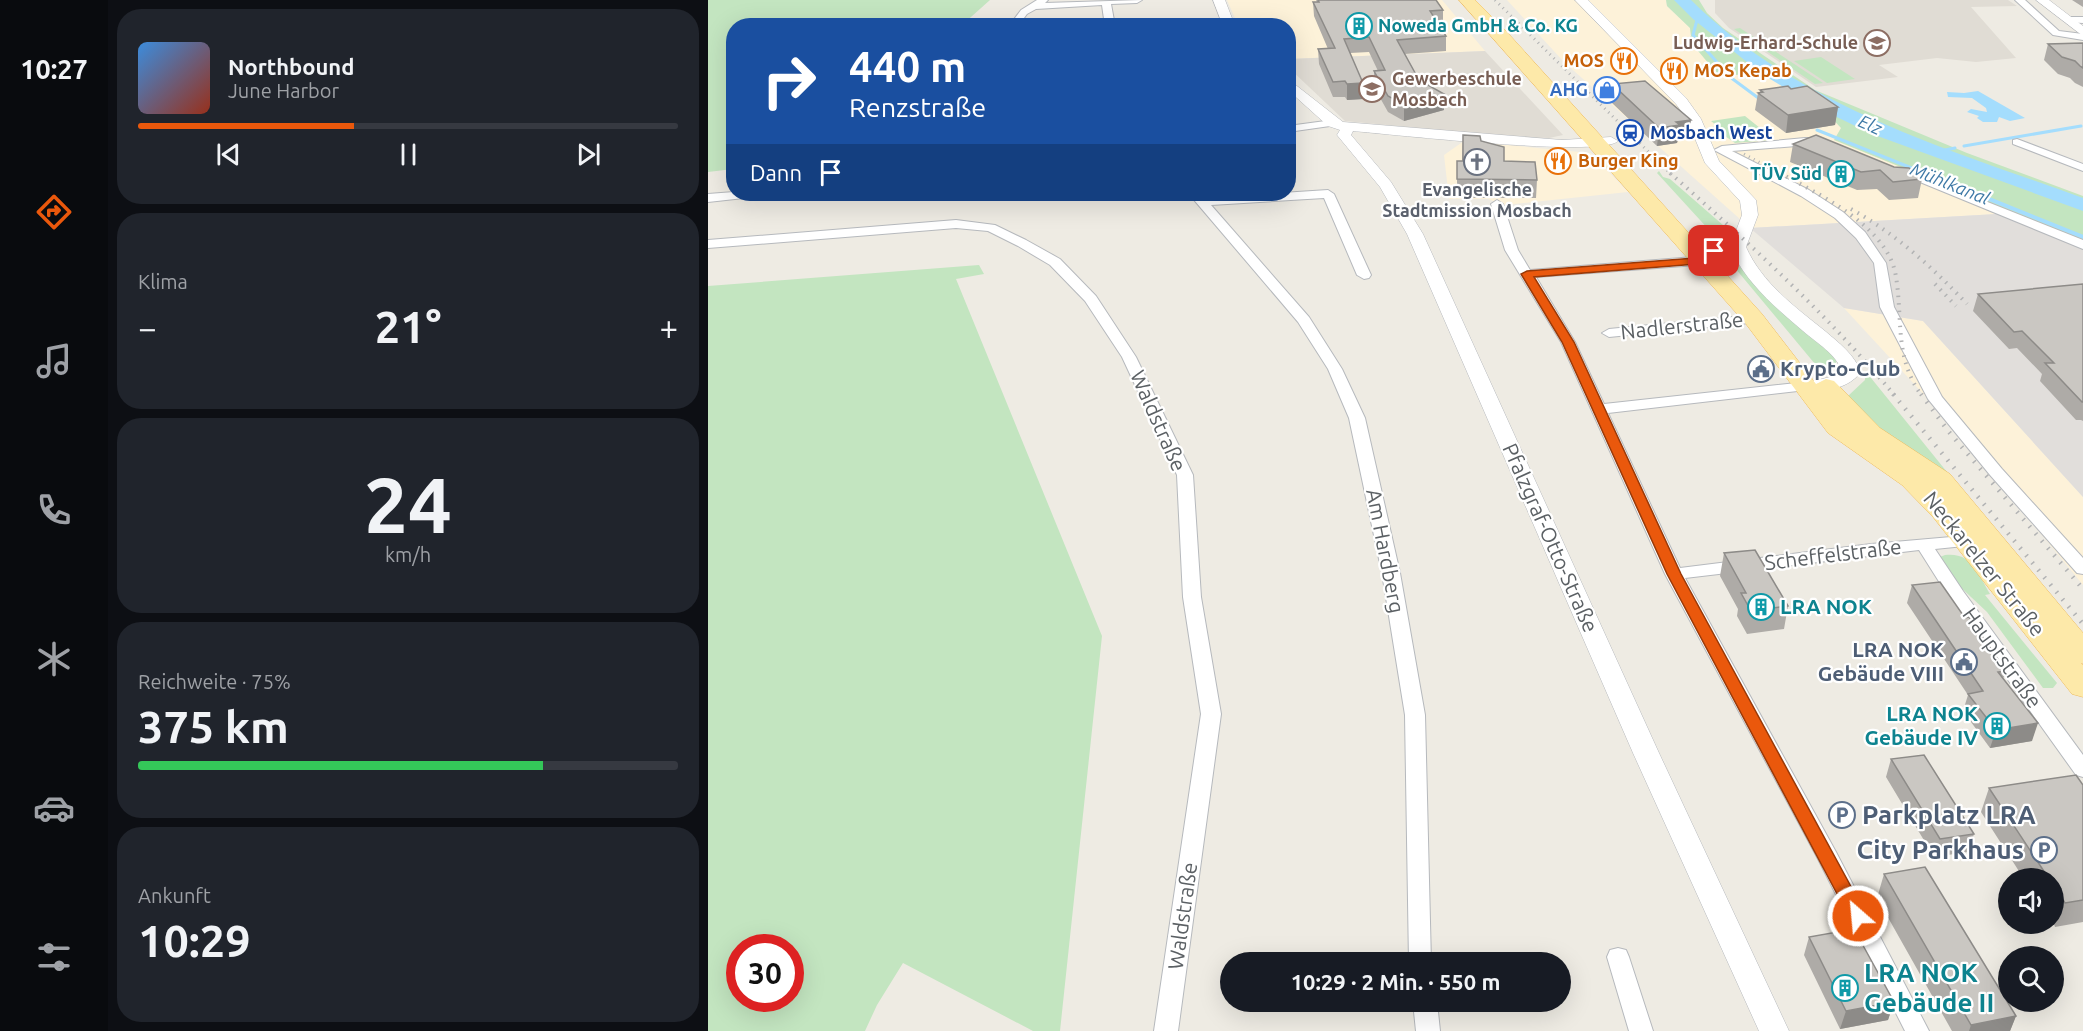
<!DOCTYPE html>
<html lang="de">
<meta charset="utf-8">
<style>
body{margin:0;font-family:Ubuntu,sans-serif;background:#20242c;color:#f1f3f6;height:100vh;display:flex;flex-direction:column;font-size:22px;white-space:nowrap}
*{box-sizing:border-box;margin:0}
p{font-size:20px;color:#9ea1a6}
.icon{flex:none;width:33px;height:33px;fill:none;stroke:currentColor;stroke-width:2;stroke-linecap:round;stroke-linejoin:round}
.map{position:relative;flex:1;overflow:hidden}
.sheet{display:flex;flex-direction:column;gap:9px;padding:9px;background:#0d0f14;width:600px}
.sheet>*{flex:none}
.top-card{position:absolute;left:18px;top:18px;width:570px;height:183px;border-radius:24px;box-shadow:0 6px 24px #0002;background:#1a4fa0;color:#fff;overflow:hidden}
.fabs{position:absolute;left:1290px;top:868px;display:grid;gap:12px}
.fabs a{display:grid;place-items:center;width:66px;height:66px;border-radius:50%;background:#171b24;box-shadow:0 6px 24px #0002;font-size:30px}
.speed{position:absolute;left:18px;top:934px;display:flex;gap:12px;font-size:30px;font-weight:700;text-align:center}
.speed>*{display:grid;place-content:center;width:78px;height:78px;border-radius:50%;background:#171b24;box-shadow:0 6px 24px #0002;line-height:1}
.speed .limit{border:9px solid #d22;background:#fff;color:#111}
.pin{position:absolute;display:grid;place-items:center;width:51px;height:51px;color:#fff;margin:-26px;border-radius:12px;box-shadow:0 3px 9px #0006}
.me{position:absolute;width:66px;margin:-33px;rotate:333deg;stroke-linejoin:round;filter:drop-shadow(0 0 4px #0008)}
.turn{display:flex;align-items:center;gap:21px;height:126px;padding:0 24px;font-size:27px}
.turn .icon{width:78px;height:78px;stroke-width:2.5}
.turn b{display:block;font-size:42px;line-height:51px}
.then{display:flex;align-items:center;height:57px;padding:0 24px;background:#0003;gap:12px;font-size:22px}
.big{font-size:45px;font-weight:600;line-height:1.1}
.sheet .widget{flex:1;display:flex;flex-direction:column;justify-content:center;gap:9px;min-width:0;padding:0 21px;border-radius:24px;background:#20242c}
.sheet .dial{align-items:center;gap:0}
.dial b{font-size:78px;line-height:1}
.song{display:flex;align-items:center;gap:18px}
.cover{width:72px;height:72px;border-radius:9px;background:linear-gradient(135deg,hsl(210 70% 55%),hsl(10 70% 35%))}
.played{height:6px;border-radius:3px;background:linear-gradient(90deg,#ea580c 40%,#363941 40%)}
.keys{display:flex;justify-content:space-around;direction:ltr}
.heat{display:flex;justify-content:space-between;align-items:center;font-size:33px;direction:ltr}
.charge{height:9px;border-radius:4px;background:linear-gradient(90deg,#34c759 75%,#363941 0)}
.trip{position:absolute;left:512px;top:952px;width:351px;height:60px;border-radius:30px;background:#171b24;box-shadow:0 6px 24px #0002;font-weight:600;line-height:60px;text-align:center}
main{display:flex;flex:1;min-height:0}
.tabs{display:flex;flex-direction:column;width:108px;justify-content:space-around;align-items:center;background:#090b0e;color:#9ea1a6}
.tabs .icon{width:42px;height:42px}
.tabs .on{color:#ea580c}
.tabs b{font-size:27px;color:#f1f3f6}
.map>svg:first-child{display:block}
.commercial{fill:#fdf2d9}
.industrial{fill:#e1dedb}
.education{fill:#e0dcd4}
.green{fill:#c3e5c0;fill-rule:evenodd}
.water{fill:#a4ddfd}
.lines{fill:none;stroke-linecap:round;stroke-linejoin:round}
.stream-far1{stroke:#a4ddfd;stroke-width:3}
.stream{stroke:#a4ddfd;stroke-width:4}
.river{fill:#a4ddfd;fill-rule:evenodd}
.minor-casing{stroke:#b6b9bd;stroke-width:2}
.tertiary-casing{stroke:#b6b9bd;stroke-width:1}
.primary-casing{stroke:#eeba5c;stroke-width:1}
.minor{fill:#fff;fill-rule:evenodd}
.tertiary{fill:#fff;fill-rule:evenodd}
.primary{fill:#fde9a9;fill-rule:evenodd}
.rail-far2{stroke:#b2b3b4;stroke-width:3;stroke-dasharray:1 4.5;stroke-linecap:butt}
.rail-far1{stroke:#b2b3b4;stroke-width:4;stroke-dasharray:1.5 6;stroke-linecap:butt}
.rail{stroke:#b2b3b4;stroke-width:4.5;stroke-dasharray:1.5 8;stroke-linecap:butt}
.wall{fill:#aeaba7}
.shaded-wall{fill:#8d8b88}
.building{fill:#cac7c2;stroke:#8d8b88;stroke-width:1.5}
.route{fill:#ea580c;stroke:#983908;stroke-width:1.5}
.labels{text-anchor:middle;stroke-width:4.5;stroke-linejoin:round;paint-order:stroke}
.far-culture-label{font-size:18px;font-weight:bold;fill:#0d838f;stroke:#fff;text-anchor:start}
.far-education-label{font-size:18px;font-weight:bold;fill:#785e54;stroke:#fff;text-anchor:end}
.far-food-label{font-size:18px;font-weight:bold;fill:#c56008;stroke:#fff;text-anchor:start}
.far-shop-label{font-size:18px;font-weight:bold;fill:#366cbe;stroke:#fff;text-anchor:end}
.far-water-label{font-size:18px;font-style:italic;fill:#3e79a6;stroke:#fff}
.far-transit-label{font-size:18px;font-weight:bold;fill:#164399;stroke:#fff;text-anchor:start}
.far-worship-label{font-size:18px;font-weight:bold;fill:#5b616d;stroke:#fff}
.street-label{font-size:21px;fill:#5b6064;stroke:#fff}
.service-label{font-size:21px;font-weight:bold;fill:#4e5e75;stroke:#fff;text-anchor:start}
.culture-label{font-size:21px;font-weight:bold;fill:#0d838f;stroke:#fff;text-anchor:start}
.near-service-label{font-size:26px;font-weight:bold;fill:#4e5e75;stroke:#fff;text-anchor:start}
.near-culture-label{font-size:26px;font-weight:bold;fill:#0d838f;stroke:#fff;text-anchor:start}
</style>
<main>
<nav class="tabs">
<b>10:27</b>
<svg class="icon on" aria-label="directions" viewBox="0 0 24 24"><path d="M12 3l9 9-9 9-9-9zM9 14v-3h6M13 9l2 2-2 2"/></svg>
<svg class="icon" aria-label="music" viewBox="0 0 24 24"><path d="M9 18V5l10-2v13"/><circle cx="6" cy="18" r="3"/><circle cx="16" cy="16" r="3"/></svg>
<svg class="icon" aria-label="phone" viewBox="0 0 24 24"><path d="M5 4h4l2 5-3 2q2 4 5 5l2-3 5 2v4C11 20 4 13 5 4z"/></svg>
<svg class="icon" aria-label="climate" viewBox="0 0 24 24"><path d="M12 3v18M4 7l16 10M4 17L20 7"/></svg>
<svg class="icon" aria-label="car" viewBox="0 0 24 24"><path d="M5 17H2v-5l4-1 3-4h7l3 4 3 1v5h-3M9 17h6M6 11h13"/><circle cx="7" cy="17" r="2"/><circle cx="17" cy="17" r="2"/></svg>
<svg class="icon" aria-label="filters" viewBox="0 0 24 24"><path d="M4 7h16M4 17h16"/><circle cx="9" cy="7" r="2"/><circle cx="15" cy="17" r="2"/></svg>
</nav>
<section class="sheet">
<div class="widget">
<div class="song"><i class="cover"></i><div><b>Northbound</b><p>June Harbor</p></div></div>
<div class="played"></div>
<div class="keys"><svg class="icon" aria-label="previous" viewBox="0 0 24 24"><path d="M18 5L8 12l10 7zM5 5v14"/></svg><svg class="icon" aria-label="pause" viewBox="0 0 24 24"><path d="M8 5v14M16 5v14"/></svg><svg class="icon" aria-label="next" viewBox="0 0 24 24"><path d="M6 5l10 7-10 7zM19 5v14"/></svg></div>
</div>
<div class="widget"><p>Klima</p>
<div class="heat"><a>−</a><b class="big">21°</b><a>+</a></div>
</div>
<div class="widget dial"><b>24</b><p>km/h</p></div>
<div class="widget"><p>Reichweite · 75%</p><b class="big">375 km</b><div class="charge"></div></div>
<div class="widget"><p>Ankunft</p><b class="big">10:29</b></div>
</section>
<div class="map">
<svg width="1375" height="1031" viewBox="0 0 1375 1031">
<rect width="100%" height="100%" fill="#eeebe3"/>
<path class="commercial" d="M519 0H734L777 51 581 59 580 26 530 25Z
M799 0H958L959 6 982 28 983 36 980 38 1012 77 1051 72 1103 101 1120 114 1133 128 1127 140 1306 213 1042 228 856 62Z
M756 141 883 153 920 192 796 205 780 199H741L736 155Z
M1136 308 1215 321 1375 497V585L1243 424Z"/>
<path class="industrial" d="M1306 213 1375 241V497L1215 321 1136 308 1042 228Z"/>
<path class="education" d="M1007 0H1300L1309 6 1263 7 1308 58 1268 62 1229 58 1171 65 1190 77 1108 87 1021 28 1007 13Z
M777 51 855 135 841 138 803 137 637 121 581 68 580 59Z"/>
<path class="green" d="M0 0H282L254 25 26 26 25 169 0 172Z
M958 0H991L999 13 1015 28 1107 90 1259 153 1375 196V241L1126 140 1133 128 1120 114 1103 101 1051 72 1012 77 980 39 983 36 982 28 959 6Z
M1032 28 1115 83 1107 84 1026 29Z
M1113 57 1147 79 1119 83 1086 61Z
M1037 116 1052 128 1048 129 1062 140 1027 143 1004 127 1009 126 1003 121Z
M951 171 955 177 962 179 1023 232C1020 244 1022 252 1028 263L1121 352 1128 359V368L1117 369 1107 364 1007 244 1013 243 949 173Z
M271 265 276 274 248 279 394 636 352 1031H325L195 963 169 1005 157 1031H0V286ZM32 948H82V999H32Z
M1159 373 1239 472 1231 473 1181 439 1140 396 1157 380V374Z
M1237 555C1265 552 1270 574 1282 594L1277 595 1349 683 1345 688H1335L1279 612 1247 582 1232 557Z"/>
<path class="water" d="M1270 91 1317 118 1302 121 1291 117 1289 122H1275L1269 118 1271 116 1259 112 1263 109 1279 112 1278 108 1264 98 1240 97 1239 92 1256 93Z"/>
<g class="lines">
<path class="stream-far1" d="M990 16 985 35 1022 77 1053 100
M1109 130 1221 175
M1256 146 1373 126
M1232 151 1247 148"/>
<path class="stream" d="M1217 173 1375 237"/>
<path class="river" d="M966 0H983C1090 106 1237 148 1375 198V211L1164 134 1106 106 1054 74 985 19Z"/>
<defs>
<path id="minor" d="M329 0H340L337 3 434 0 429 3 403 4 407 26H397L394 5 328 9 319 14 310 26H301L313 10Z
M1307 0H1317L1351 31 1375 34V40L1345 35Z
M1361 17H1375V23L1358 22V18Z
M625 120 630 123 629 125 580 132V126Z
M1097 138H1113L1119 141 1113 144 1024 151 1101 190 1135 212 1157 232 1178 263 1186 307 1234 397 1294 469 1375 558V574L1369 573 1282 475 1220 399 1172 307 1166 263 1148 238 1127 218 1093 196 1006 150 1014 146Z
M1309 139 1375 164V171L1305 144V140Z
M580 153 585 154V158L580 159Z
M1194 168 1375 240V249L1190 173V169Z
M620 190 626 194 663 275 661 278 656 279 649 275 616 198 503 205 601 317 634 369 657 418 692 573 717 715 723 963H701L697 715 674 573 641 418 620 369 590 322 481 194H493L497 198Z
M26 192V194H42L36 198 0 202V194Z
M789 200 795 204 810 250 822 270 986 257 1006 247 1012 251 989 265 828 277 867 342 896 404 1107 381 1114 385 1107 389 900 413 972 568 1163 544 1266 535 1272 536 1274 540 1272 544 1266 545 1227 549 1255 591 1375 755V777L1368 775 1242 599 1211 550 977 578 1128 852 1221 1031H1197L1110 859 957 574 853 342 797 250 783 204Z
M248 220 287 225 318 240 352 259 388 296 428 357 485 475 493 597 513 714 470 1031H446L493 714 475 597 469 475 414 357 377 301 342 265 310 246 280 231 248 228 0 248V240Z
M1046 315 1053 319 1051 322 901 337 894 333 901 329Z
M910 948 918 950 921 957 945 1031H921L899 957 902 950Z
M705 1002H729L732 1031H708Z"/>
<path id="tertiary" d="M505 0H517L527 26H515Z
M867 0H880L978 98 993 119 1011 161 1048 200 1050 215 1038 247C1054 283 1087 307 1117 331 1131 343 1146 354 1153 372 1144 384 1126 392 1110 388L1108 384 1110 380 1130 375 1134 371C1128 354 1109 343 1095 331 1067 307 1037 282 1022 247L1034 215 1032 201 997 163 979 119 968 104Z
M1328 0H1341L1375 26V36Z
M580 79 635 122 854 140 903 137 910 141C894 158 681 134 645 131L643 135 683 182 715 234 951 753 1081 1031H1051L925 753 699 234 672 187 629 135 632 130 620 126 580 90Z"/>
<path id="primary" d="M751 0H767L798 31 1054 314 1108 384 1118 379 1126 381 1172 428 1242 474 1375 633V663H1373L1375 665V697L1364 694 1225 517 1194 485 1120 433 1038 324Z"/>
</defs>
<use href="#minor" class="minor-casing"/>
<use href="#tertiary" class="tertiary-casing"/>
<use href="#primary" class="primary-casing"/>
<use href="#minor" class="minor"/>
<use href="#tertiary" class="tertiary"/>
<use href="#primary" class="primary"/>
<path class="rail-far2" d="M787 0 964 175
M1036 154 1075 175"/>
<path class="rail-far1" d="M962 173C1042 244 1119 314 1187 396
M1072 173C1112 195 1181 227 1188 277 1195 320 1186 358 1214 396
M1143 209C1188 234 1224 267 1259 304
M1227 284 1248 306"/>
<path class="rail" d="M1185 394 1375 624
M1213 394 1241 432 1375 589"/>
</g>
<path class="wall" d="M608 0H728L735 10V25H731L738 36V51L697 54 711 80 736 110 696 121 680 112 666 87V71H670L661 52 642 53 655 99 639 100 637 97H625L611 64 610 49H620L606 16 605 2H609Z
M1364 0H1375V7Z
M1375 43V87L1367 83 1362 78 1350 74 1336 60 1340 44Z
M904 84 981 138 970 139 969 143 949 146 903 102Z
M1083 89 1130 107 1127 125 1078 133 1047 110 1050 93H1052V90Z
M755 135 773 141 796 161 829 180 828 198H749V161H754Z
M1085 144 1214 179 1210 198 1181 200 1169 189 1149 190 1082 162Z
M1375 284V421L1373 420H1368L1332 381 1334 374 1309 348 1301 349 1265 311 1270 294Z
M1016 553 1080 606 1076 629 1039 634 1029 616 1030 609 1012 576Z
M1204 585 1257 618 1298 671 1295 679 1324 741 1282 748 1255 711 1260 695 1199 603Z
M1183 759 1266 834 1260 852 1226 857 1178 777Z
M1375 785V922L1347 927 1346 924V879H1316L1273 812 1281 788Z
M1176 874 1308 1016 1302 1031H1244L1169 898Z
M1101 937 1186 1002 1180 1020 1132 1029 1096 955Z"/>
<path class="shaded-wall" d="M655 83V99L639 100V84Z
M736 94V110L696 121V105Z
M1130 107 1127 125 1078 133 1080 115Z
M983 120 981 138 970 139 969 143 949 146 951 128 968 122Z
M1330 723 1324 741 1282 748 1288 730Z
M1186 1002 1180 1020 1132 1029 1138 1011Z
M1308 1016 1302 1031H1261L1263 1025Z"/>
<path class="building" d="M610 0H728L735 10 722 11 738 36 689 40 711 80 736 94 696 105 680 96 666 71 677 70 661 37 636 39 655 83 639 84 637 81 625 82 610 49 627 48 605 2H611Z
M1375 43V68L1372 66 1367 61 1354 57 1340 44Z
M937 81 983 120 968 122 972 125 951 128 904 84Z
M1080 86 1083 89 1099 86 1130 107 1080 115 1050 93 1055 92 1052 90Z
M755 135 772 136 773 141 796 147V161L827 162 829 180 749 179V161H755Z
M1108 135 1186 167 1201 168 1214 179 1185 182 1172 170 1153 172 1085 144Z
M1375 284V402H1374L1337 363H1346L1314 331 1306 332 1270 294Z
M1047 550 1080 606 1043 611 1033 593H1038L1016 553Z
M1232 582 1257 618 1261 617 1298 671 1290 672 1330 723 1288 730 1260 694 1275 691 1204 585Z
M1216 755 1266 834 1232 839 1183 759Z
M1368 775 1375 785V900L1357 903 1346 885V879H1341L1281 788Z
M1217 867 1308 1016 1263 1025 1176 874Z
M1146 929 1186 1002 1138 1011 1101 937Z"/>
<path class="route" d="M1006 248 1011 251 1005 258 989 264 826 277 866 342 973 574 1159 916 1157 922 1150 924 1144 922 959 574 854 342 813 274 819 271 987 258Z"/>
<defs>
<symbol id="building-ring" viewBox="-11 -11 22 22"><circle r="9.5" fill="#fff" stroke="#0f9aa8" stroke-width="1.5"/><path d="M-4-6H4V6H1V3H-1V6H-4ZM-2.5-4.3h1.7v1.8h-1.7ZM.8-4.3h1.7v1.8H.8ZM-2.5-1h1.7V.8h-1.7ZM.8-1h1.7V.8H.8Z" fill="#0f9aa8"/></symbol>
<symbol id="school-ring" viewBox="-11 -11 22 22"><circle r="9.5" fill="#fff" stroke="#8d6e63" stroke-width="1.5"/><path d="M0-5L7-2L0 1L-7-2ZM-4 1L0 2.5L4 1V4Q0 6-4 4Z" fill="#8d6e63"/></symbol>
<symbol id="restaurant-ring" viewBox="-11 -11 22 22"><circle r="9.5" fill="#fff" stroke="#e8710a" stroke-width="1.5"/><path d="M-5-6h1v4h1v-4h1v4h1v-4h1v5L-1.5 .5V6h-2V.5L-5-1ZM5-6V6H3V1.5H1.5Q1.5-4 5-6Z" fill="#e8710a"/></symbol>
<symbol id="shop-ring" viewBox="-11 -11 22 22"><circle r="9.5" fill="#fff" stroke="#3f7fe0" stroke-width="1.5"/><path d="M-5-2.5h2.3a2.7 3.5 0 0 1 5.4 0H5L5.5 6h-11ZM-1.5-2.5h3a1.5 2.3 0 0 0-3 0Z" fill="#3f7fe0"/></symbol>
<symbol id="station-ring" viewBox="-11 -11 22 22"><circle r="9.5" fill="#fff" stroke="#1a4fb4" stroke-width="1.5"/><path d="M-3-6H3Q5-6 5-4V2Q5 4 3 4L4.5 6H3L1.5 4h-3L-3 6H-4.5L-3 4Q-5 4-5 2V-4Q-5-6-3-6ZM-3.5-4v3h7v-3ZM-3.5 1v1.5H-2V1ZM2 1v1.5H3.5V1Z" fill="#1a4fb4"/></symbol>
<symbol id="church-ring" viewBox="-11 -11 22 22"><circle r="9.5" fill="#fff" stroke="#6b7280" stroke-width="1.5"/><path d="M-1.2-6h2.4v3.5h3.3v2.4h-3.3V6h-2.4V-.1h-3.3v-2.4h3.3Z" fill="#6b7280"/></symbol>
<symbol id="civic-ring" viewBox="-11 -11 22 22"><circle r="9.5" fill="#fff" stroke="#5c6f8a" stroke-width="1.5"/><path d="M-.6-6.5H3V-4.5H.6V-3L4-1V1h2V6H-6V1h2V-1L-.6-3ZM-1.2 2.5V6h2.4V2.5Z" fill="#5c6f8a"/></symbol>
<symbol id="parking-ring" viewBox="-11 -11 22 22"><circle r="9.5" fill="#fff" stroke="#5c6f8a" stroke-width="1.5"/><path d="M-3.5-5.5H1a3.5 3.5 0 0 1 0 7H-1V5.5H-3.5ZM-1-3.4V-.6H.8a1.4 1.4 0 0 0 0-2.8Z" fill="#5c6f8a"/></symbol>
</defs>
<g fill-rule="evenodd">
<use href="#building-ring" x="636" y="11" width="30" height="30"/>
<use href="#school-ring" x="1154" y="28" width="30" height="30"/>
<use href="#restaurant-ring" x="901" y="46" width="30" height="30"/>
<use href="#restaurant-ring" x="951" y="56" width="30" height="30"/>
<use href="#school-ring" x="649" y="74" width="30" height="30"/>
<use href="#shop-ring" x="884" y="75" width="30" height="30"/>
<use href="#station-ring" x="907" y="118" width="30" height="30"/>
<use href="#restaurant-ring" x="835" y="146" width="30" height="30"/>
<use href="#church-ring" x="754" y="147" width="30" height="30"/>
<use href="#building-ring" x="1118" y="159" width="30" height="30"/>
<use href="#civic-ring" x="1038" y="354" width="30" height="30"/>
<use href="#building-ring" x="1038" y="592" width="30" height="30"/>
<use href="#civic-ring" x="1241" y="647" width="30" height="30"/>
<use href="#building-ring" x="1274" y="711" width="30" height="30"/>
<use href="#parking-ring" x="1119" y="800" width="30" height="30"/>
<use href="#parking-ring" x="1321" y="835" width="30" height="30"/>
<use href="#building-ring" x="1122" y="973" width="30" height="30"/>
</g>
<g class="labels">
<g class="far-culture-label">
<text x="670" y="32">Noweda GmbH &amp; Co. KG</text>
<text x="1114" y="180" text-anchor="end">TÜV Süd</text>
</g>
<g class="far-education-label">
<text x="1150" y="49">Ludwig-Erhard-Schule</text>
<text x="684" y="85" text-anchor="start">Gewerbeschule<tspan x="684" dy="21">Mosbach</tspan></text>
</g>
<g class="far-food-label">
<text x="896" y="67" text-anchor="end">MOS</text>
<text x="986" y="77">MOS Kepab</text>
<text x="870" y="167">Burger King</text>
</g>
<g class="far-shop-label">
<text x="880" y="96">AHG</text>
</g>
<g class="far-water-label">
<text transform="translate(1162 125) rotate(24)" y="6">Elz</text>
<text transform="translate(1242 184) rotate(22)" y="6">Mühlkanal</text>
</g>
<g class="far-transit-label">
<text x="942" y="139">Mosbach West</text>
</g>
<g class="far-worship-label">
<text x="769" y="196">Evangelische<tspan x="769" dy="21">Stadtmission Mosbach</tspan></text>
</g>
<g class="street-label">
<text transform="translate(974 326) rotate(-6)" y="7">Nadlerstraße</text>
<text transform="translate(450 421) rotate(66)" y="7">Waldstraße</text>
<text transform="translate(842 538) rotate(66)" y="7">Pfalzgraf-Otto-Straße</text>
<text transform="translate(677 551) rotate(79)" y="7">Am Hardberg</text>
<text transform="translate(1125 555) rotate(-7)" y="7">Scheffelstraße</text>
<text transform="translate(1276 564) rotate(51)" y="7">Neckarelzer Straße</text>
<text transform="translate(1294 658) rotate(54)" y="7">Hauptstraße</text>
<text transform="translate(475 916) rotate(-82)" y="7">Waldstraße</text>
</g>
<g class="service-label">
<text x="1072" y="376">Krypto-Club</text>
<text x="1236" y="657" text-anchor="end">LRA NOK<tspan x="1236" dy="24">Gebäude VIII</tspan></text>
</g>
<g class="culture-label">
<text x="1072" y="614">LRA NOK</text>
<text x="1270" y="721" text-anchor="end">LRA NOK<tspan x="1270" dy="24">Gebäude IV</tspan></text>
</g>
<g class="near-service-label">
<text x="1154" y="824">Parkplatz LRA</text>
<text x="1316" y="859" text-anchor="end">City Parkhaus</text>
</g>
<g class="near-culture-label">
<text x="1156" y="982">LRA NOK<tspan x="1156" dy="30">Gebäude II</tspan></text>
</g>
</g>
</svg>
<div class="fabs">
<a><svg class="icon" aria-label="sound" viewBox="0 0 24 24"><path d="M4 9h4l5-4v14l-5-4H4zM17 9q2 3 0 6"/></svg></a>
<a><svg class="icon" aria-label="search" viewBox="0 0 24 24"><circle cx="10" cy="10" r="6"/><path d="M15 15l6 6"/></svg></a>
</div>
<div class="speed"><div class="limit">30</div></div>
<div class="pin" style="left:1006px;top:251px;background:#d93025"><svg class="icon" aria-label="arrive" viewBox="0 0 24 24"><path d="M6 21V4h12l-3 4 3 4H6"/></svg></div>
<svg class="me" style="left:1150px;top:916px" viewBox="-20 -20 40 40"><circle r="17" fill="#ea580c" stroke="#fff" stroke-width="3"/><path d="M0-11L8 9 0 5-8 9z" fill="#fff"/></svg>
<div class="trip">10:29 · 2 Min. · 550 m</div>
<div class="top-card">
<div class="turn"><svg class="icon" aria-label="right" viewBox="0 0 24 24"><path d="M7 20v-9h11M14 6l5 5-5 5"/></svg><div><b>440 m</b>Renzstraße</div></div>
<div class="then">Dann<svg class="icon" aria-label="arrive" viewBox="0 0 24 24"><path d="M6 21V4h12l-3 4 3 4H6"/></svg></div>
</div>
</div>
</main>
